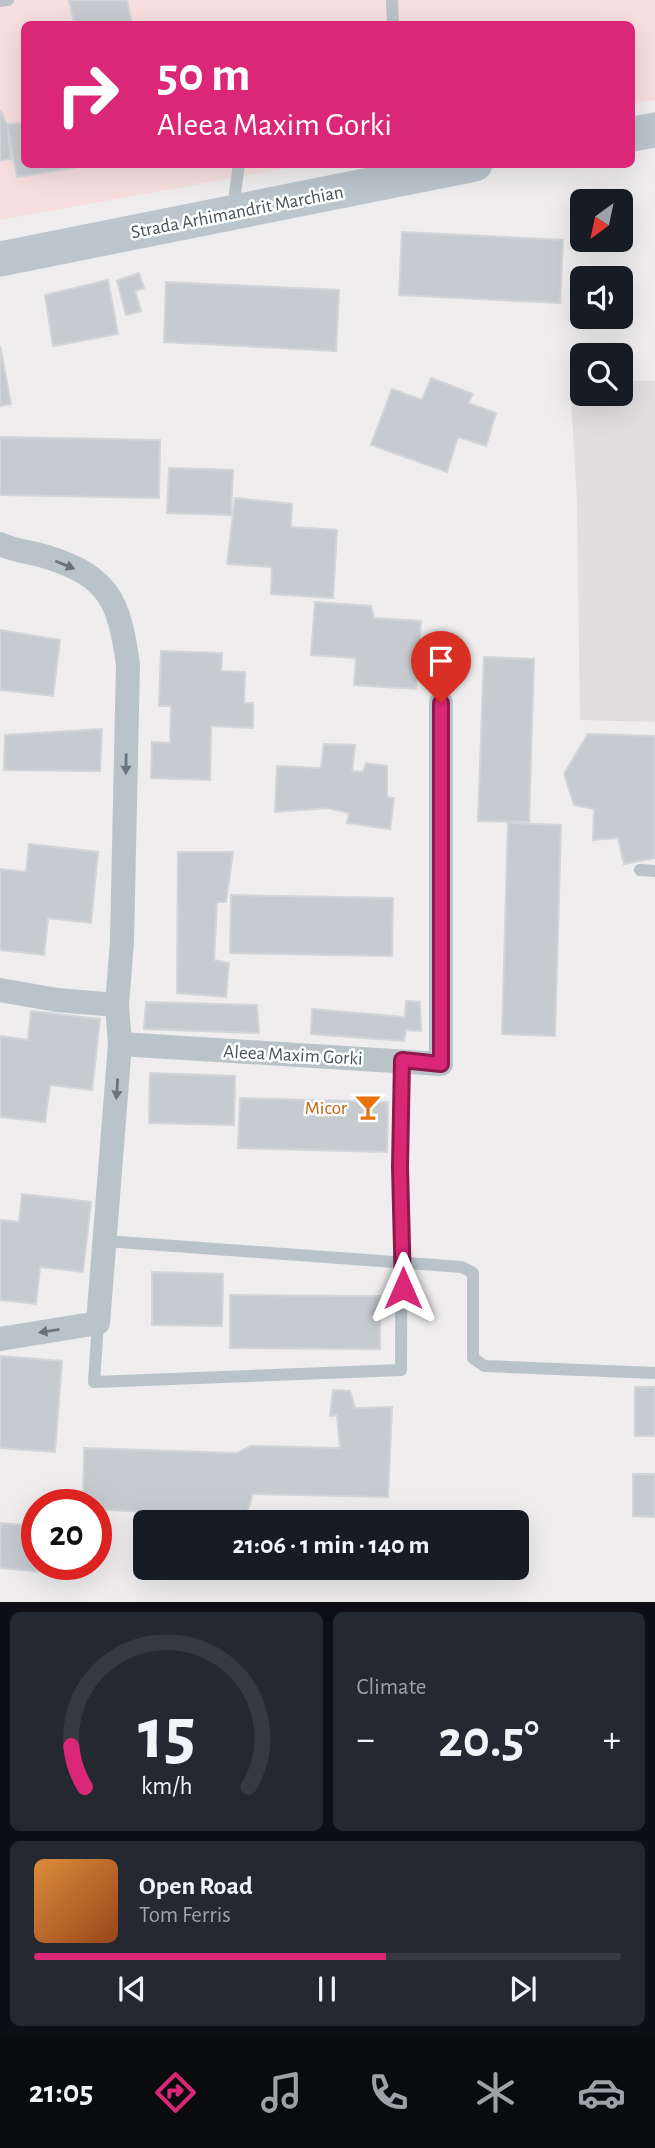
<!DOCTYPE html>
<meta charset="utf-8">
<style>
body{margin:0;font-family:"Alegreya Sans",sans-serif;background:#242831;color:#f1f3f6;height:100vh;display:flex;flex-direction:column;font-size:26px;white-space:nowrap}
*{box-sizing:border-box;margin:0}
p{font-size:23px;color:#9ea1a6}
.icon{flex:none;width:38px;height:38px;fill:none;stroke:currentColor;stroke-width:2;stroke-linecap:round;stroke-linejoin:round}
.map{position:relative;height:1602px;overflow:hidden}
.sheet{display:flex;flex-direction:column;gap:10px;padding:10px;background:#0d0f14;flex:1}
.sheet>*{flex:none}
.top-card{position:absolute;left:21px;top:21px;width:614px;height:147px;border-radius:10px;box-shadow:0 7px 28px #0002;background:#db2777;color:#fff;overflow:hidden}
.needle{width:46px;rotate:213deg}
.fabs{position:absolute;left:570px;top:189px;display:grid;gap:14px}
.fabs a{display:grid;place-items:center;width:63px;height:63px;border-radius:10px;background:#171b24;box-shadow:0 7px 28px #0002;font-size:35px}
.speed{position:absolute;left:21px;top:1489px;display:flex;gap:14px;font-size:35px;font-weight:700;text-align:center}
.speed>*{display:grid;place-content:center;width:91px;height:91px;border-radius:50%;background:#171b24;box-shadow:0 7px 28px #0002;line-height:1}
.speed .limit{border:10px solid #d22;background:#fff;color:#111}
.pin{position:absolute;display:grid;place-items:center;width:60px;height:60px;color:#fff;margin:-72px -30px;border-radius:50% 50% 50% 0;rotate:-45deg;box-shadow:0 0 7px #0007}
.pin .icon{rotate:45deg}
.me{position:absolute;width:77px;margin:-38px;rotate:0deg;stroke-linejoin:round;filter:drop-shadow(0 0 5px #0008)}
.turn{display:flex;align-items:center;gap:24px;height:147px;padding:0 21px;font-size:32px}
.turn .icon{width:91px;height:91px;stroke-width:2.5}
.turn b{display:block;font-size:49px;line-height:60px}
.big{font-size:52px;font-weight:600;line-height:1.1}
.sheet .card{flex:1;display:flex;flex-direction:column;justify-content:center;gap:10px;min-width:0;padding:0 24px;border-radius:10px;background:#242831}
.sheet .dial{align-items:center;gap:0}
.dial svg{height:182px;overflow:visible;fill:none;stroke:#363941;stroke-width:7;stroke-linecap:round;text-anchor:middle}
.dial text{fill:#f1f3f6;stroke:none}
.song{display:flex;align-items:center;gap:21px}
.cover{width:84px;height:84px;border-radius:10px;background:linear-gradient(135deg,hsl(30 70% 55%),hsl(20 70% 35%))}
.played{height:7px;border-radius:4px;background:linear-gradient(90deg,#db2777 60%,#363941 60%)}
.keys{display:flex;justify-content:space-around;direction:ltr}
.heat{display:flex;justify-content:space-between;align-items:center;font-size:38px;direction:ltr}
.sheet .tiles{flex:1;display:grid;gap:10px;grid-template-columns:1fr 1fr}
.card:last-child{grid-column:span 2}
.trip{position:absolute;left:133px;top:1510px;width:396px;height:70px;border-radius:10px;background:#171b24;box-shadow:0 7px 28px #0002;font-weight:600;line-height:70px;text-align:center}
.tab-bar{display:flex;height:112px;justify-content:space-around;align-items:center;background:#090b0e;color:#9ea1a6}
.tab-bar .icon{width:49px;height:49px}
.tab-bar .on{color:#db2777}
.tab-bar b{font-size:32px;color:#f1f3f6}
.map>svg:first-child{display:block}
.education{fill:#e0dede}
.medical{fill:#f7dfe0}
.building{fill:#c7cbcf;stroke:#d2d4d8;stroke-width:2}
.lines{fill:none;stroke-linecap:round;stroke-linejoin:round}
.service{stroke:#bac3c8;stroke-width:12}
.minor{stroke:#bac3c8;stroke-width:24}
.secondary{stroke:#bbc5cd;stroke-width:35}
.oneway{fill:#6a747a}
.route-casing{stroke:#8e194d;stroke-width:18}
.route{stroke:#db2777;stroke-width:12}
.labels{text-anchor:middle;stroke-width:5;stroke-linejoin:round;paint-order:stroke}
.street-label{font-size:19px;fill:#475258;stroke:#fff}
.food-label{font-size:19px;fill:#c56008;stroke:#fff;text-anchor:end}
</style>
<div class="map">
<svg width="655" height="1602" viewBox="0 0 655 1602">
<rect width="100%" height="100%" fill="#efeded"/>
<path class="education" d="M583 381V394H621V381H655V722L580 720 577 501 570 382Z"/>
<path class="medical" d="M0 0H655V100L632 104V24H24V164L304 165 0 220Z"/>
<path class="building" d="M69 0H127L132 24H74Z
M0 110 7 124 11 159 0 161Z
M24 122V164H96L17 177 7 124Z
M402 232 563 240 560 303 399 295Z
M139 273 144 288 135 291 141 311 126 315 117 281Z
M108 280 118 334 53 346 45 295Z
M166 282 339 290 336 351 164 342Z
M0 346 11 404 0 406Z
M431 378 473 394 468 403 496 413 486 446 458 437 447 472 371 445 392 389 422 400Z
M0 437 160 440 159 498 0 495Z
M169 468 233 470 231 515 167 513Z
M235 498 292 504 291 527 337 530 333 598 271 594 272 567 227 564Z
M315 602 371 606 374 618 421 621 416 689 354 685 356 658 311 655Z
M0 630 60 640 53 696 0 690Z
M161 651 222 653 221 671 245 672 244 703H253V728L211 726 210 780 151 778 152 742 170 743 171 706H159Z
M484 657 534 659 529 822 478 821Z
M102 729 100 771 4 770 5 735Z
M588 734 655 736V858L624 864 618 838 593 840 594 809 574 805 564 774Z
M324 744 355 745 352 771 363 772 366 763 387 766V797L394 798 390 829 347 823 349 813 328 808 275 812 277 766 321 768Z
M508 823 561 825 555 1036 502 1034Z
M29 844 98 852 91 923 48 918 44 955 0 950V869L26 872Z
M178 852H233L226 902H217L214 960 229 963 226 997 177 993Z
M231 895 393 898 392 956 230 953Z
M406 1001 420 1002 421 1031 406 1030 404 1041 311 1034 312 1009 405 1017Z
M146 1002 257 1005 259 1033 144 1029Z
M31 1011 100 1019 92 1090 50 1085 45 1122 0 1117V1036L28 1040Z
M150 1073 235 1076 234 1125 149 1123Z
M240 1098 388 1102 387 1152 238 1148Z
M22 1194 91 1202 83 1272 40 1267 36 1304 0 1300V1220L19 1222Z
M152 1272 223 1274 222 1326 152 1325Z
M230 1295 380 1296V1349L230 1348Z
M0 1356 62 1361 55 1452 0 1448Z
M635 1387H655V1436H635Z
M333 1390 350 1391 355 1408 392 1407 388 1497 253 1494 245 1518 96 1509V1505H83L84 1448 237 1453 251 1446 340 1448 337 1415 330 1416Z
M633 1474H655V1517L633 1516Z
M0 1523 37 1526V1564H56L55 1573 0 1568Z"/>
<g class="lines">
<path class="service" d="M392 0 393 24
M0 1 8 0
M239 164 235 193 242 206
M640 870 655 871
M106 1241 462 1267 473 1273V1358L484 1366 655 1373
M98 1323 94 1382 401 1370 402 1060"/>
<path class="minor" d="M0 544C15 551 31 552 47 557 111 577 119 603 128 664L122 941 117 1005 120 1044 98 1323 0 1339
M0 990 57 1000 117 1005
M120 1044 441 1064V703"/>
<path class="secondary" d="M632 134 655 130
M0 259 475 164"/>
</g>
<defs><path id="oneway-solid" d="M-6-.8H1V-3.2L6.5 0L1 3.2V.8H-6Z" transform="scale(1.75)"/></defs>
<g class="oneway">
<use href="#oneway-solid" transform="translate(65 565) rotate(22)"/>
<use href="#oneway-solid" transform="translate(126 764) rotate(91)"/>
<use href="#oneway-solid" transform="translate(117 1089) rotate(94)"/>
<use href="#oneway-solid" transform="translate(49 1331) rotate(171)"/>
</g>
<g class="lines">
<defs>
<path id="route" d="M403 1288 400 1167 402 1060 441 1064V703"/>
</defs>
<use href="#route" class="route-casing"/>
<use href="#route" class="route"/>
</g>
<defs>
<symbol id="bar-bare" viewBox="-9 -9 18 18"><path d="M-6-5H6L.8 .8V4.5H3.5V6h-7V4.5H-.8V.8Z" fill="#e8710a" stroke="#fff" stroke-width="2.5" paint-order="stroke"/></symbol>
</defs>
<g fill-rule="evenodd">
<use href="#bar-bare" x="349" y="1088" width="38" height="38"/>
</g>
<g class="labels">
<g class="street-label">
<text transform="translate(237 211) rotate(-11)" y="7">Strada Arhimandrit Marchian</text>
<text transform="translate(293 1054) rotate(3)" y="7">Aleea Maxim Gorki</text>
</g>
<g class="food-label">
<text x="347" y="1114">Micor</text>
</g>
</g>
</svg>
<div class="fabs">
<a><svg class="needle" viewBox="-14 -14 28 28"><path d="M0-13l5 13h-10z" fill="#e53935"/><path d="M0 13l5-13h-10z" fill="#9ea1a6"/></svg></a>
<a><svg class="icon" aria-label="sound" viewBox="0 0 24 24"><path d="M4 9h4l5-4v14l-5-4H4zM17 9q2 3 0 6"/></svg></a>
<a><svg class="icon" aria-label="search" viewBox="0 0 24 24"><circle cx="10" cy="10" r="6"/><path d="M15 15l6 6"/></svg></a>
</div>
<div class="speed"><div class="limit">20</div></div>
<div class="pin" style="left:441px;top:703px;background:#d93025"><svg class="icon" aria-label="arrive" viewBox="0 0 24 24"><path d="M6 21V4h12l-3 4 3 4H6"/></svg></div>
<svg class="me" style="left:403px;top:1288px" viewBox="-20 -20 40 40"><path d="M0-17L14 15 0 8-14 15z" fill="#db2777" stroke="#fff" stroke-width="4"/></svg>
<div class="trip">21:06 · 1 min · 140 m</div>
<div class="top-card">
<div class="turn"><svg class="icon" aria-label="right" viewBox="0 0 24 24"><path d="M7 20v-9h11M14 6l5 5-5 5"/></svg><div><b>50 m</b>Aleea Maxim Gorki</div></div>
</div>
</div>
<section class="sheet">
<div class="tiles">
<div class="card dial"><svg viewBox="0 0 100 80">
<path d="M14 69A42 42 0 1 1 86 69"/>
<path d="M14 69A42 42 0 0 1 8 51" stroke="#db2777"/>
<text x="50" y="56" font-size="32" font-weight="700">15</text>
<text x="50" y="72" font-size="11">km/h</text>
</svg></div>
<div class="card"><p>Climate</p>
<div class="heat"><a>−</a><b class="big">20.5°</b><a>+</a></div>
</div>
<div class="card">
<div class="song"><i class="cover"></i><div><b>Open Road</b><p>Tom Ferris</p></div></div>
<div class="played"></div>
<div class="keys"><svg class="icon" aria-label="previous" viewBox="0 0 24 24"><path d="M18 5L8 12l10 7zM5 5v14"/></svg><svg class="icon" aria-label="pause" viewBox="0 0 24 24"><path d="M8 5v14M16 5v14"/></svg><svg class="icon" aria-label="next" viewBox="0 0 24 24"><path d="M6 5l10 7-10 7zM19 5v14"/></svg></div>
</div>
</div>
</section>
<nav class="tab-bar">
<b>21:05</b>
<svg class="icon on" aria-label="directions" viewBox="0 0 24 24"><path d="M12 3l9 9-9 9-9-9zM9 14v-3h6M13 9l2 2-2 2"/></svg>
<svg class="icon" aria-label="music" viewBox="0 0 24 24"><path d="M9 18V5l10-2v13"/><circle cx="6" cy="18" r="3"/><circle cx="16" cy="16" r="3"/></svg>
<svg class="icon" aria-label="phone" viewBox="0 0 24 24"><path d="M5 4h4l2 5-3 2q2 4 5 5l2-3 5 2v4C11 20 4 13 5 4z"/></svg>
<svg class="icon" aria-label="climate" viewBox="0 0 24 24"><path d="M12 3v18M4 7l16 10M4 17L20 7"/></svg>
<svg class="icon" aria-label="car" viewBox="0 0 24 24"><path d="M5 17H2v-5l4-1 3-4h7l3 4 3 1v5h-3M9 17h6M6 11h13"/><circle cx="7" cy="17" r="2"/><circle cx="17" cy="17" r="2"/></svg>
</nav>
